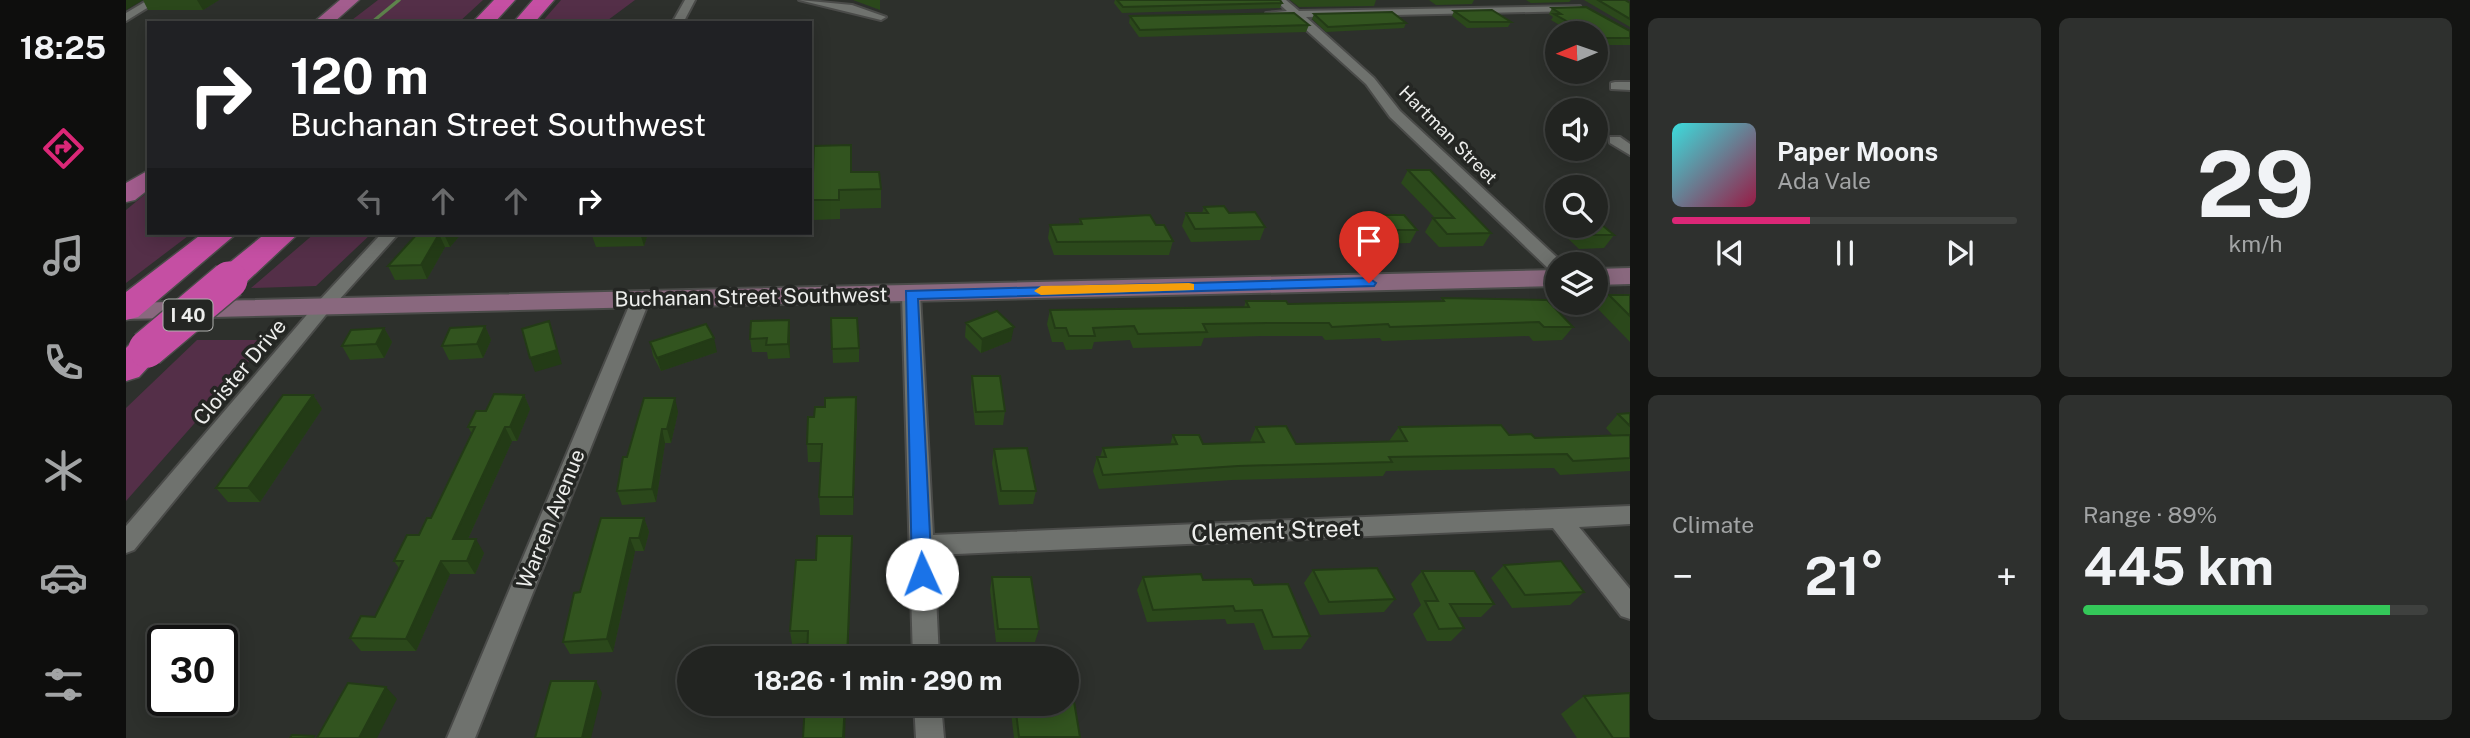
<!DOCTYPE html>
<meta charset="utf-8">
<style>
body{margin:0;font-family:"Public Sans",sans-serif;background:#2e302e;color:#f1f3f6;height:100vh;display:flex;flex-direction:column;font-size:26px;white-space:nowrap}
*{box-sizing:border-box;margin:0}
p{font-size:23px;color:#a2a4a5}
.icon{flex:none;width:38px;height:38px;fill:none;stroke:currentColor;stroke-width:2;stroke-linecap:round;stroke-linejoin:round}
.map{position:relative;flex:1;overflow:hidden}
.drawer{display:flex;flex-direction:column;gap:18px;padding:18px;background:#131412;width:840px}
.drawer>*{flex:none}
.banner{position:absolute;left:21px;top:21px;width:665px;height:214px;border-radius:0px;box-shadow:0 4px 18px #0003,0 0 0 2px #3f413f;background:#202124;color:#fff;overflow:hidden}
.needle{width:46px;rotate:268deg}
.tools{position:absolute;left:1419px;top:21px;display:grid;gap:14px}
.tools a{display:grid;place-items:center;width:63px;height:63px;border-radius:50%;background:#222421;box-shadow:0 4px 18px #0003,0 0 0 2px #3f413f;font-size:35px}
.speed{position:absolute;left:21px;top:625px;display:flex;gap:14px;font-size:35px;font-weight:700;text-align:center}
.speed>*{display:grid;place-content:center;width:91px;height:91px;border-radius:50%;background:#222421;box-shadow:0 4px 18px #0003,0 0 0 2px #3f413f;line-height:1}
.speed .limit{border:4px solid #111;border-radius:10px;background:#fff;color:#111}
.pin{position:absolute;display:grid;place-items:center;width:60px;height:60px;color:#fff;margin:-72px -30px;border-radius:50% 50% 50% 0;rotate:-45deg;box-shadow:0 0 7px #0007}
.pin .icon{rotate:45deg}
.me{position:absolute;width:77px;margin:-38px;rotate:358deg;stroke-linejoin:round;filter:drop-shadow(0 0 5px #0008)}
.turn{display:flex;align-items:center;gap:24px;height:147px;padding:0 28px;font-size:32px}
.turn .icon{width:91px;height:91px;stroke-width:2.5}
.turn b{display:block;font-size:49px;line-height:60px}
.lanes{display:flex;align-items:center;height:66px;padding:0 28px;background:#0003;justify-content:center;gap:35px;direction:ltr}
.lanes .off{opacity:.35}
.big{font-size:52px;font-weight:700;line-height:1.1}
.drawer .card{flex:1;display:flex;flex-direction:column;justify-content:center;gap:10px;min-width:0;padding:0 24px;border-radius:10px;background:#2e302e}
.drawer .dial{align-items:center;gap:0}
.dial b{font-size:91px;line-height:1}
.song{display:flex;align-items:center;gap:21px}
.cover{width:84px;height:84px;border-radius:10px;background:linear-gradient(135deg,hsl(180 70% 55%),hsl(340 70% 35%))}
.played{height:7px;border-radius:4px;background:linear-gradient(90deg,#db2777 40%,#3f413f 40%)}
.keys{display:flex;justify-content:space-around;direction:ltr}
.heat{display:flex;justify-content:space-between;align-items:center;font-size:38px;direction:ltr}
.charge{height:10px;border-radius:5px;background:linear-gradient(90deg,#34c759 89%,#3f413f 0)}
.drawer .tiles{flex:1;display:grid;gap:18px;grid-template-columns:repeat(2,1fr)}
.trip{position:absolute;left:551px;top:646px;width:402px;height:70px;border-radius:35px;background:#222421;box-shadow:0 4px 18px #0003,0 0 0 2px #3f413f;font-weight:700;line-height:70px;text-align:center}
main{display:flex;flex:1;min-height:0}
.dock{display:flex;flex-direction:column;width:126px;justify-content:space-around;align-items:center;background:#0e0e0d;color:#a2a4a5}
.dock .icon{width:49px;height:49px}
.dock .on{color:#db2777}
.dock b{font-size:32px;color:#f1f3f6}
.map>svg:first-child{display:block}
.green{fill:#542f48}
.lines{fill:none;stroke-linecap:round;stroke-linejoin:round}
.stream{stroke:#5e834c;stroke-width:3.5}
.street-casing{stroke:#4a4b49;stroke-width:4}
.secondary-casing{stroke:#4a4b49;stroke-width:4}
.primary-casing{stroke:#4a4b49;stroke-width:3}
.highway-casing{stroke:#4a4b49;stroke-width:3}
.street{fill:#6f726e;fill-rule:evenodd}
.secondary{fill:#89687e;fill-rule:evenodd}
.primary{fill:#a35d8e;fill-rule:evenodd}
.highway{fill:#c54fa3;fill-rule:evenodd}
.highway-bridge-casing{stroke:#4a4b49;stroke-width:40;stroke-linecap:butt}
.highway-bridge{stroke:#c54fa3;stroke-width:37}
.wall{fill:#2b481b}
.shaded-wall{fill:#233b16}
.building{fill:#32541f;stroke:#233b16;stroke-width:2}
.route{fill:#1a73e8;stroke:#114b97;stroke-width:2}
.slow{fill:#f59e0b}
.labels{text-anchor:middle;stroke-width:7;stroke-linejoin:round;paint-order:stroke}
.far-street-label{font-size:18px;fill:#edeeec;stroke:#242623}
.shield{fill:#242623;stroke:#b1b2b0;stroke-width:2}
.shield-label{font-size:19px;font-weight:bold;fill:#edeeec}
.street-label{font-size:21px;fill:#edeeec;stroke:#242623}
.near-street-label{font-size:24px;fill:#edeeec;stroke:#242623}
</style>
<main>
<nav class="dock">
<b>18:25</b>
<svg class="icon on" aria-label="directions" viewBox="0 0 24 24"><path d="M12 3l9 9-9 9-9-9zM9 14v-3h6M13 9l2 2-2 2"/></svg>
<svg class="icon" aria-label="music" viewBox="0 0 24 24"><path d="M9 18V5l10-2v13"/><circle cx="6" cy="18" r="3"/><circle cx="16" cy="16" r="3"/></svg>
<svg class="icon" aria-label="phone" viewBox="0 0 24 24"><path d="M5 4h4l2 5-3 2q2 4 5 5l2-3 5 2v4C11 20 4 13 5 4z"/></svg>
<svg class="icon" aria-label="climate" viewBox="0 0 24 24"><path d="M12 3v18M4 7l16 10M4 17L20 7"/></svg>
<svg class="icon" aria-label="car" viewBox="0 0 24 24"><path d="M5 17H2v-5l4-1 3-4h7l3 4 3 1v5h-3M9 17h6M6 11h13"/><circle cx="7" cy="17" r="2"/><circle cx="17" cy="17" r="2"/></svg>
<svg class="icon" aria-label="filters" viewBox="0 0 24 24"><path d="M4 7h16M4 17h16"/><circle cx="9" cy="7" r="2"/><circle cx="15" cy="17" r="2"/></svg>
</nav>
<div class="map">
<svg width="1504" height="738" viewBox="0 0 1504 738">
<rect width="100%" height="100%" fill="#2d302c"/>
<path class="green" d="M252 0H357L332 23H222Z
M435 0H509L478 23H415Z
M23 191V233H66L0 283V210Z
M189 233H246L190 286 125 288Z
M71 340H142L0 501V408Z"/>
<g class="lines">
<path class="stream" d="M245 23 273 0"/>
<defs>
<path id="street" d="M22 0H34L0 21V13Z
M559 0H569L557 23H546Z
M673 0 726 5 760 17 755 20Z
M1149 0H1160L1173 11 1454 6 1455 8 1450 11 1180 17 1248 78 1274 111 1438 264H1432V273L1426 272 1264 117 1240 84 1167 18 1140 17V13L1161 11Z
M1489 82H1504V90L1485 89V83Z
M1484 137H1494L1504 144V155L1484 143Z
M256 233H273L203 311 8 550 0 553V526L191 303Z
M785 289 794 294 807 535 1504 506V524L1453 527 1504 589V619L1495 616 1427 528 808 555 813 658H787L776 294Z
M515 293 524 299 349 738H321L506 299Z
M788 704H815L818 738H790Z"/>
<path id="secondary" d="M1504 268V284L1470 285V269Z
M1432 270V286L0 319V303Z"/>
<path id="primary" d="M214 0H233L207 23H187Z
M23 170V189L9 200 0 202V183Z"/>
<path id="highway" d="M368 0H389L368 23H346Z
M407 0H428L408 23H387Z
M77 233H111L12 317 0 320V292Z
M140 233H173L115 287 103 290 91 287 87 280 91 273Z
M21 337 34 340 39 349 13 377 0 381V348L8 340Z"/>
</defs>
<use href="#street" class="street-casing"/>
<use href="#secondary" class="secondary-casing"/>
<use href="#primary" class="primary-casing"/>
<use href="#highway" class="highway-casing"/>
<use href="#street" class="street"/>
<use href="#secondary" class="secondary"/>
<use href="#primary" class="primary"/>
<use href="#highway" class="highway"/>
<defs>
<path id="highway-bridge" d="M21 349 103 280"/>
</defs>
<use href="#highway-bridge" class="highway-bridge-casing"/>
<use href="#highway-bridge" class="highway-bridge"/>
</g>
<path class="wall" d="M0 0H93L77 10H22L17 0Z
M727 0H754V10Z
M989 0H1154L1156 3 1154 8 996 13 988 3Z
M1164 0H1250L1248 6 1173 7Z
M1303 0H1348L1346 4 1310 5Z
M1400 0H1445L1443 2 1405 3Z
M1458 0H1499L1504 3V27Z
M1426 8 1504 38V45H1470V33H1447L1425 20 1427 17 1423 14Z
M1328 11 1385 22 1382 27 1341 28 1326 16Z
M1188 14 1280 23 1278 28 1200 32 1186 19Z
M1004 16 1183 25 1180 32 1013 37 1003 23Z
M1282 170 1365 233 1357 246 1313 247 1299 232 1307 218H1309L1275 183Z
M725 172 755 189V208L714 209V219L687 220 686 200Z
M1078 207 1103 213 1139 227 1134 240 1065 242 1056 226 1060 213H1076Z
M1247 215 1291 230 1284 243 1252 244 1240 229Z
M954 219 1030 225 1047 241 1043 255H928L922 238 924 225 953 224Z
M1436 226H1470L1488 235 1478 248 1453 249 1433 230Z
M292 233H336L324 247H319L301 279 269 280 262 266Z
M465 233H522L518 246 470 247Z
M1483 295H1504V342L1472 309Z
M1316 298 1447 327 1436 340 1407 341 1403 336 1256 341 1254 338 1199 340 1196 336H1135L1078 338 1075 346 1007 348 1004 340 968 342 966 349 940 350 937 342H926L921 324 924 310 1118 307 1120 301 1162 304 1315 301Z
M705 318 733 348V362L707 363Z
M663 320 664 334V358L642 359 641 352H626L624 339Z
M840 323 885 341 855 353 839 337Z
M359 326 365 340 357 358 323 360 316 346Z
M258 328 266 342 258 358 224 360 216 346Z
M524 342 591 352 535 371 527 356Z
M846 376 879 411 877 425H849L845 390Z
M187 395 196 409 134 502H102L90 488Z
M398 395 404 409 391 441H386L342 539 358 553 349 574H324L290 651H235L224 638 249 617 273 568 268 561 293 535 305 518 346 434 342 427 360 411Z
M552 412 545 443H539L530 502 496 505 491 491 501 457Z
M1504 413V471L1434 475 1428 468 1260 471 1257 476 1106 480 973 489 967 471 971 457H974L977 448 1044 445 1047 435 1077 444 1125 442 1124 441 1130 427 1170 444 1263 441 1273 427 1383 435 1409 438 1487 436 1480 428 1492 414Z
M731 416 727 515H694L693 497 695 462H682L681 444Z
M868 449 910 491 907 504 873 505 866 463Z
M518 518 523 532 518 551H509L487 652 444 654 437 642 454 592Z
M726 536V549L722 658H681L682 643 666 644 664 631 690 560Z
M1378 565 1458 592 1444 605 1386 608 1365 578Z
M1187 570 1269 599 1258 612 1194 615 1178 583Z
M1296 571 1368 604 1355 617H1332L1338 628 1325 641H1301L1287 614 1295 605 1285 584Z
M866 577 913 629 909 642H870L864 590Z
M1017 577 1077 580 1128 585 1184 636 1175 649 1138 650 1128 623 1101 624 1099 619 1021 622 1011 590Z
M1458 696 1504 738H1451L1435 714Z
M884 704H942L954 738H888Z"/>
<path class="shaded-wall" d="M0 0H17L0 10Z
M71 0H93L77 10Z
M319 233H336L324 247 318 234Z
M514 233H522L518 246Z
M313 234 319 247 301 279 295 265Z
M663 320 664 334V358L662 344Z
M423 321 436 364 409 372 404 358Z
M359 326 365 340 357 358 351 344Z
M888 327 885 341 855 353 856 339Z
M258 328 266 342 258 358 250 344Z
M588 338 591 352 535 371 531 358Z
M187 395 196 409 134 502 122 488Z
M398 395 404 409 391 441 384 427Z
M730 397 731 416 727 515V497Z
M549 398 552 412 545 443 541 429Z
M379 427 386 441 336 552 327 539Z
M536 429 539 443 530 502 526 489Z
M518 518 523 532 518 551 513 538Z
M726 536V549L722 658H721Z
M504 538 509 551 487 652 481 639Z
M350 539 358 553 349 574 341 561Z
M315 561 324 574 290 651 280 639Z
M470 681 476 693 465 738H456Z
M260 687 271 699 251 738H233Z
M719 704H720L719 738H717Z"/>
<path class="building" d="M991 0H1154L1156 3 997 7Z
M1472 0H1499L1504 3V19Z
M1460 7 1504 31V38H1470V33H1462L1428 14H1435L1426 8Z
M1366 10 1385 22H1344L1328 11Z
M1266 12 1280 23 1202 27 1188 14Z
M1168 13 1183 25 1014 30 1004 16Z
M725 145V172H753L755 189 713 190V200H686L688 146Z
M1282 170H1304L1365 233 1321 234 1307 218H1328Z
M1098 206 1103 213 1129 212 1139 227 1069 229 1060 213H1082L1078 207Z
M1024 215 1030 225H1038L1047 241 931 242 924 225 956 224 954 219Z
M1247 215H1278L1291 230H1259Z
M1470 220 1488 235H1463L1452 226H1470Z
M292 233H319L318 234H313L295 265 262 266Z
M1483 295H1504V316Z
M1316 298 1421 300 1447 327H1418L1413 322 1264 327 1262 324 1206 327 1203 323H1141L1077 324 1081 332 1012 334 1008 326 967 328 969 336H943L940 328H929L924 310 1123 307 1120 301H1160L1162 304 1318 301Z
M871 311 888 327 856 339 840 323Z
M705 318H731L733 348 706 349Z
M663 320 662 344 640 345 641 338 624 339 625 321Z
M423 321 431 350 404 358 396 329Z
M580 324 588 338 531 358 524 342Z
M359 326 351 344 316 346 324 328Z
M258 328 250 344 216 346 225 330Z
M846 376H874L879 411 850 412Z
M368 394 398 395 384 427H379L327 539H350L341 561H315L280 639 224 638 235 616 249 617 277 561H268L281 535H293L301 518H305L349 427H342L350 411H360Z
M157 395H187L122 488H90Z
M730 397 727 497H693L696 444H681L682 417H688L689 407H699V398Z
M518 398H549L541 429H536L526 489 491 491 497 457H501Z
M1504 413V426L1492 414Z
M1375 425 1383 435 1405 434 1409 438 1504 435V458L1447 461 1441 454 1263 457 1266 462 1112 466 977 475 971 457H980L977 448 1051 444 1047 435H1073L1077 444 1138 442 1130 427 1160 426 1170 444 1281 441 1273 427Z
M901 448 910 491H875L868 449Z
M475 518H518L513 538H504L481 639 437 642 448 593 454 592Z
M691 536H726L721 658H681L682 631H664L670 560H690Z
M1435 561 1458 592 1399 595 1378 565Z
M1251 568 1269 599 1203 602 1187 570Z
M1296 571H1348L1368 604H1324L1338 628 1313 629 1299 601H1312Z
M1075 574 1077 580 1125 579 1128 585 1162 584 1184 636 1147 637 1136 610 1109 611 1107 606 1027 610 1017 577Z
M866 577H905L913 629H872Z
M942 672H943L954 737H893L889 704H942Z
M425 681H470L456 738H409Z
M222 683 260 687 233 738H191Z
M1504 693V738H1487L1458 696Z
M679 704H719L717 738H677Z
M166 735 188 736 187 738H164Z"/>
<path class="route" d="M1243 278 1250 283 1248 286 792 299 806 574 803 580 796 583 789 580 786 574 780 291Z"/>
<path class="slow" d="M1063 283 1068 284V290L915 295 908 291 915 286Z"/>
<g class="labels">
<g class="far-street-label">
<text transform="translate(1322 135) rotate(45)" y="6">Hartman Street</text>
</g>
<rect class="shield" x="37.5" y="299.5" width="49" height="31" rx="5"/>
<g class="shield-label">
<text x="62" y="322">I 40</text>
</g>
<g class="street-label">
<text transform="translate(625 297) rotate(-1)" y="7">Buchanan Street Southwest</text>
<text transform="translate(114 372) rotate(-50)" y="7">Cloister Drive</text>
<text transform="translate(425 519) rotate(-68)" y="7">Warren Avenue</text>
</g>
<g class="near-street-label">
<text transform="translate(1150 531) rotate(-2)" y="8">Clement Street</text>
</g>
</g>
</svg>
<div class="tools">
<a><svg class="needle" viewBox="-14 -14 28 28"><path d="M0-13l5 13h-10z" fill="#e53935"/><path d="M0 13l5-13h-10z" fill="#a2a4a5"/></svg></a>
<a><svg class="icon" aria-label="sound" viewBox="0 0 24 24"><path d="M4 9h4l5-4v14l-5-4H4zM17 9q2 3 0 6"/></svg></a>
<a><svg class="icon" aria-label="search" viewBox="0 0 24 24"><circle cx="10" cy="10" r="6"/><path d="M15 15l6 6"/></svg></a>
<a><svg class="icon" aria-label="layers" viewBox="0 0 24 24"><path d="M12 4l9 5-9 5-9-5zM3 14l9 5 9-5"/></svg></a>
</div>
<div class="speed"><div class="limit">30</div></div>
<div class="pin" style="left:1243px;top:283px;background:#d93025"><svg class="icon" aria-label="arrive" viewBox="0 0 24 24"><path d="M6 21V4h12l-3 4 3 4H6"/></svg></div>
<svg class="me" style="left:796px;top:574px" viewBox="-20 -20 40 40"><circle r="19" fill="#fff"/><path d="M0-13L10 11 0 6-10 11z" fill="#1a73e8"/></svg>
<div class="trip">18:26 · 1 min · 290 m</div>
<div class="banner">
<div class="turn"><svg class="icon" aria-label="right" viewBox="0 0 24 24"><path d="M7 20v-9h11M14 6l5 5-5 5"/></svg><div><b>120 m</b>Buchanan Street Southwest</div></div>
<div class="lanes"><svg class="icon off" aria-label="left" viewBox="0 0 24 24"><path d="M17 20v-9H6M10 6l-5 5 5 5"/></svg><svg class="icon off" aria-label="ahead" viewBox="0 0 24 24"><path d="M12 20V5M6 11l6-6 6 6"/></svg><svg class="icon off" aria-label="ahead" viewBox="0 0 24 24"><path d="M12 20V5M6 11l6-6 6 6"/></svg><svg class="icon" aria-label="right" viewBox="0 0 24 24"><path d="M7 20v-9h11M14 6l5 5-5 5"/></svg></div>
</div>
</div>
<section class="drawer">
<div class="tiles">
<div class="card">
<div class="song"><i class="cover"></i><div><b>Paper Moons</b><p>Ada Vale</p></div></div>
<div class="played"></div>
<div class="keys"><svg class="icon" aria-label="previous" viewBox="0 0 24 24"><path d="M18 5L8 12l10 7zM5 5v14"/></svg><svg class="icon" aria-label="pause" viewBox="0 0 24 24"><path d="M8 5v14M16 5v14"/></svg><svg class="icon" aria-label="next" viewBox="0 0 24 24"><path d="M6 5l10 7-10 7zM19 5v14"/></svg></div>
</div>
<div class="card dial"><b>29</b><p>km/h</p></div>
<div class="card"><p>Climate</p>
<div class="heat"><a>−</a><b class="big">21°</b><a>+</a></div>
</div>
<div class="card"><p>Range · 89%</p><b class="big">445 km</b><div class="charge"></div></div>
</div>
</section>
</main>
